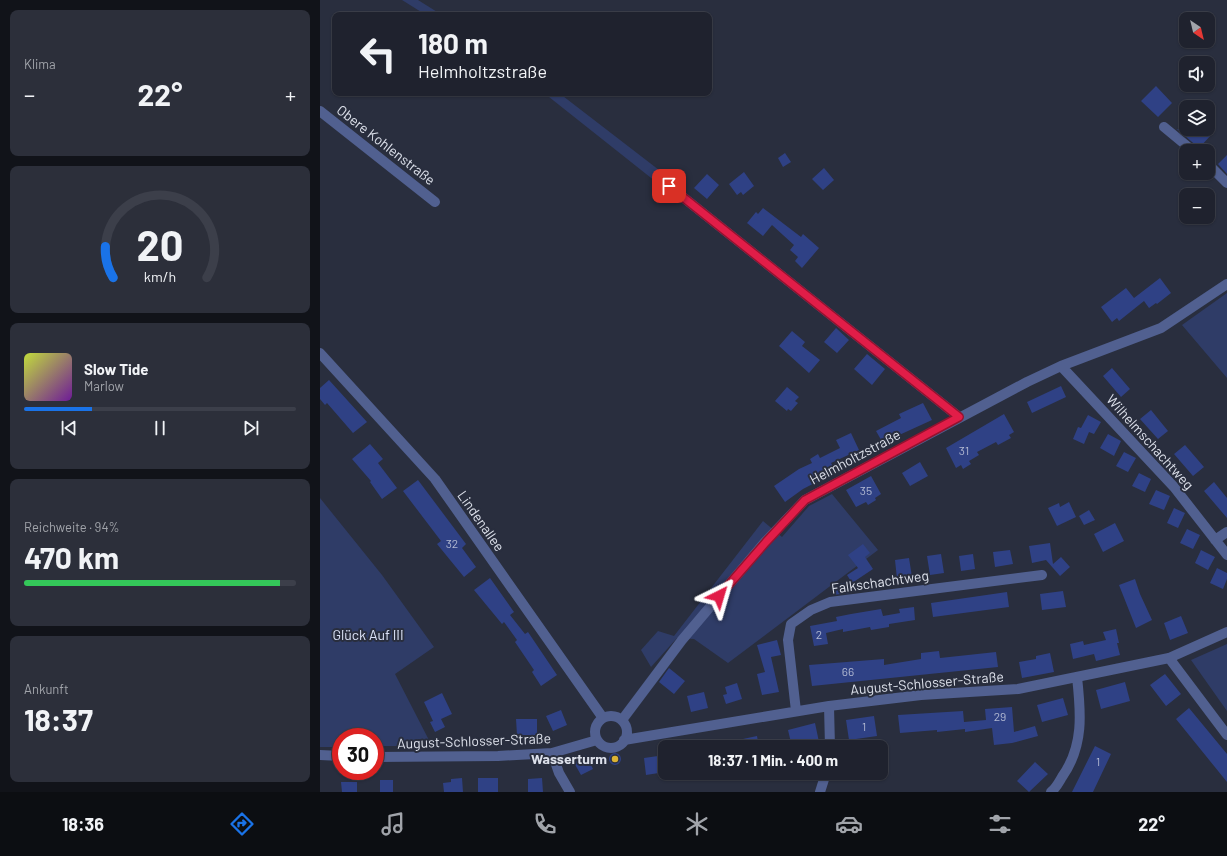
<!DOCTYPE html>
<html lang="de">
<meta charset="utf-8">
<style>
body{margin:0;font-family:Barlow,sans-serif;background:#2c2f3a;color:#f1f3f6;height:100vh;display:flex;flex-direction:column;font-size:15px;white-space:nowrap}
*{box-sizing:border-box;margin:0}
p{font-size:13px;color:#a1a4aa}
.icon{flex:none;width:22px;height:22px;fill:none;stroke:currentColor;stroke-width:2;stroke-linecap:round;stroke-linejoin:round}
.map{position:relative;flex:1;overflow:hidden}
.sheet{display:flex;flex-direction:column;gap:10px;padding:10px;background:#111319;width:320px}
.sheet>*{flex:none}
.hud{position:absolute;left:12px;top:12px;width:380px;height:84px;border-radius:8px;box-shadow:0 1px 3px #0004,0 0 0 1px #3c3f4a;background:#1f222e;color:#f1f3f6;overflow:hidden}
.needle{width:26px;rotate:145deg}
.fabs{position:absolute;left:859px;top:12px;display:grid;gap:8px}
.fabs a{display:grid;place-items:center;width:36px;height:36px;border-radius:8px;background:#1f222e;box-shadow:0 1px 3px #0004,0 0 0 1px #3c3f4a;font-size:20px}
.speed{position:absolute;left:12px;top:728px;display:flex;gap:8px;font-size:20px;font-weight:700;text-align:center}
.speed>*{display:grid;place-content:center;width:52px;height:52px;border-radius:50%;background:#1f222e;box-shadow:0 1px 3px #0004,0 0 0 1px #3c3f4a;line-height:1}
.speed .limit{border:6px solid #d22;background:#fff;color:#111}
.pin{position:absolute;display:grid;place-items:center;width:34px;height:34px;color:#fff;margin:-17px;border-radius:8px;box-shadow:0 2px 6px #0006}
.me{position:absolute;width:44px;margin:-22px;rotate:40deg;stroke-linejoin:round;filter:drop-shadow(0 0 3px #0008)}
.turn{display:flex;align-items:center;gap:14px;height:84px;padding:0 20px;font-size:18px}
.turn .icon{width:52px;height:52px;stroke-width:2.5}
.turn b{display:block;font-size:28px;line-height:34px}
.big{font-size:30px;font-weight:700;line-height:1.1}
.sheet .widget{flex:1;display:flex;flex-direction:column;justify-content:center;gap:6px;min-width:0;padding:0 14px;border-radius:8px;background:#2c2f3a}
.sheet .dial{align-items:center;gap:0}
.dial svg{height:104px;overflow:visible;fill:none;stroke:#3c3f4a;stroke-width:7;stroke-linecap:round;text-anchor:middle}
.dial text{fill:#f1f3f6;stroke:none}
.song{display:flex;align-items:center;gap:12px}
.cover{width:48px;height:48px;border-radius:6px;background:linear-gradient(135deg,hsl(70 70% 55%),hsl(280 70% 35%))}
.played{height:4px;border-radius:2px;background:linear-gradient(90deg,#1a73e8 25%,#3c3f4a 25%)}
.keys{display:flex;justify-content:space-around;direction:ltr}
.heat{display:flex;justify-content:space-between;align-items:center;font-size:22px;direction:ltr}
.charge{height:6px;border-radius:3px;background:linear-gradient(90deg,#34c759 94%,#3c3f4a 0)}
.trip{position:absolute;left:338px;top:740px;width:230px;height:40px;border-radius:8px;background:#1f222e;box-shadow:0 1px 3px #0004,0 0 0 1px #3c3f4a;font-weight:700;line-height:40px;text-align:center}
.menu{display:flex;height:64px;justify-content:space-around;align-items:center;background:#0c0e12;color:#a1a4aa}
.menu .icon{width:28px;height:28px}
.menu .selected{color:#1a73e8}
.menu b{font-size:18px;color:#f1f3f6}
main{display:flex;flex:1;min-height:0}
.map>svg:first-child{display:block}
.green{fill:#2f3c67}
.building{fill:#2f4185}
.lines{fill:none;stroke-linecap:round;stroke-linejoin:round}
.minor{stroke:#516090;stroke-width:10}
.route-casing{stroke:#92132f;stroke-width:10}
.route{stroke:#e11d48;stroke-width:7}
.poi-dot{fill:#dcb233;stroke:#292e3e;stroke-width:1.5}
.labels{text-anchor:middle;stroke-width:4;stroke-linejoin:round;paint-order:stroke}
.number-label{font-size:12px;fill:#b2b9d2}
.street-label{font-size:14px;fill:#dde1eb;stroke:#292e3e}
.park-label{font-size:14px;fill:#dce3f8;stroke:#292e3e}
.poi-label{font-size:14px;font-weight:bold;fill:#dde1eb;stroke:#292e3e;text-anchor:end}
</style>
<main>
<section class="sheet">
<div class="widget"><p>Klima</p>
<div class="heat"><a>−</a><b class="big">22°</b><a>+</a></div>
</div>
<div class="widget dial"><svg viewBox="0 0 100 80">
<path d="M14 69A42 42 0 1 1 86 69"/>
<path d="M14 69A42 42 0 0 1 8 45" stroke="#1a73e8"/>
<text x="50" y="56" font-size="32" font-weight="700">20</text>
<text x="50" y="72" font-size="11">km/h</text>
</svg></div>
<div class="widget">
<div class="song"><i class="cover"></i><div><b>Slow Tide</b><p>Marlow</p></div></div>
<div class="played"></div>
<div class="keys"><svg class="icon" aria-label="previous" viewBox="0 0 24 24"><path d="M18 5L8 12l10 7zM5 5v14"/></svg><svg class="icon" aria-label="pause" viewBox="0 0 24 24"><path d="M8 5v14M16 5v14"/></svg><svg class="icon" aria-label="next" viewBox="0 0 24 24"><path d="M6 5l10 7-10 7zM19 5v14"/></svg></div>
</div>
<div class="widget"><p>Reichweite · 94%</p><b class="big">470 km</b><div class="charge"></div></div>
<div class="widget"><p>Ankunft</p><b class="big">18:37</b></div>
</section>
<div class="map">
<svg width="907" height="792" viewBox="0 0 907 792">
<rect width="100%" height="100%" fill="#292e3e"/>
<path class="green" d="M82 0H98L122 15H106Z
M224 93H239L352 180 345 189Z
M907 293V378L862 325Z
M512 494 558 550 408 663 374 639 357 638 331 667 321 650 338 631 354 636 443 521 462 537 489 506Z
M0 498 62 575 114 647 75 674 112 746H55V737H21V747H0Z
M907 644V711L871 660Z"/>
<path class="building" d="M836 86 852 103 838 117 821 101Z
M857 129H887L892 134 879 148Z
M465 153 471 162 463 167 458 158Z
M907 155V174L898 164Z
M504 168 514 180 503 190 492 179Z
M424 172 434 186 423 195 421 192 417 195 409 184Z
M387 174 399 185 387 199 374 188Z
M443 208 481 237 483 234 499 248 482 268 475 261 478 257 470 250 474 245 452 225 443 236 427 223 436 212 438 214Z
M840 278 851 293 837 304 836 303 829 308 824 301 799 321 797 318 792 322 781 307 806 288 814 298Z
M516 328 529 340 517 353 504 342Z
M472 331 485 342 482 346 500 360 489 373 459 346Z
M547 354 565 369 552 385 534 369Z
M792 368 810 389 801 397 783 376Z
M9 380 47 422 33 433 7 403 5 405 0 399V388Z
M741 386 746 397 712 413 707 402Z
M467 387 479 397 475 401 478 403 471 411 468 409 467 411 455 401Z
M603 403 612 420 577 436 578 437 564 445 556 431 581 418 579 414Z
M831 410 848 431 838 439 820 419Z
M684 414 694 432 689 435 691 438 678 445 676 442 657 452 659 455 649 461 651 464 643 469 641 465 636 468 626 448Z
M768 415 781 422 774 434 769 432 764 444 753 439 758 427 761 428Z
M531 433 539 450 511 463 516 472 483 489 465 502 454 486 479 469 492 463 490 459 498 454 500 458 520 448 516 440Z
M788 434 801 441 794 456 780 448Z
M50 444 63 459 58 463 77 488 62 499 50 482 51 481 32 459Z
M865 445 884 467 873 476 854 454Z
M804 452 816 458 808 472 796 466Z
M600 462 608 476 590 486 582 473Z
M819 473 831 479 825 492 812 486Z
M551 476 561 494 555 498 556 500 548 505 546 502 536 507 526 490Z
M98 480 146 544 142 548 156 567 144 577 117 544 121 541 83 491Z
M894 482 907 498V518L884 491Z
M836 490 850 496 844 510 829 504Z
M749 502 756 517 737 526 728 508 739 503 740 507Z
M854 508 865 513 858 528 847 523Z
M769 510 775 520 764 525 759 516Z
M795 523 804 541 783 552 774 534Z
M867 529 880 535 873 549 860 543Z
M730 543 733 564 741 557 750 567 740 576 726 560 712 563 709 546Z
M543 544 550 553 545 557 553 569 532 583 527 575 538 568 528 555Z
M690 550 693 564 675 567 673 552Z
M881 550 895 557 888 570 875 563Z
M621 554 624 573 610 575 607 556Z
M653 554 655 569 641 571 639 556Z
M589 558 592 577 577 579 575 560Z
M897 568 907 573V579L903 589 890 583Z
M170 578 194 612 190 615 205 634 208 632 237 675 221 686 212 672 214 670 195 642 197 640 184 622 182 624 154 590Z
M815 579 820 594 832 620 816 628 799 585Z
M528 582 530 593 512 595 511 586Z
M743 591 746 607 722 610 720 594Z
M687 592 689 607 613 617 611 603Z
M594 607 595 620 569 624V627L551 630 550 627 523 632V629L506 633 508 644 494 646 490 626 517 621 516 617 531 614 561 609 563 616 580 613 579 609Z
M861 616 868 633 850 640 844 623Z
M796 629 799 643H797L800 655 776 661 774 654 753 659 750 644 763 641 764 645 786 640 783 632Z
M457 640 461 655 451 657 459 692 442 695 437 674 445 672 437 645Z
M619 651 620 658 676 652 678 667 492 686 489 665 564 659V665L601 659V653Z
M730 653 734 672 702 678 699 662 716 659V656Z
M349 668 365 681 354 694 339 682Z
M845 674 861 694 846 706 830 685Z
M805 682 810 701 781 709 776 690Z
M417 683 422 699 406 704 403 695 407 694 405 687Z
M384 692 388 708 371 712 367 696Z
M122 693 132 714 121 719 125 727 115 732 110 722 113 721 104 702Z
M743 698 748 715 722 722 717 705Z
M692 707 694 732 715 726 718 736 692 743 674 745 672 728 645 732V729L617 732V730L580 733 578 715 643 711 644 722 666 720 665 709Z
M869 708 907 754V782L856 719Z
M241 710 247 725 233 731 226 716Z
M554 716 557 736 529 740 526 720Z
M196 719H217V735H197Z
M495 723 499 742 472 747 468 730Z
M437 736 439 747H404V743Z
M775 746 791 754 773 792H752Z
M289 759a6 6 0 1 1 12 0a6 6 0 1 1-12 0Z
M266 755 273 769 261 775 253 761Z
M345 755V772L326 775 324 758Z
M715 762 728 774 709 792 697 781Z
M142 778 143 792H124L123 783 131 782V779Z
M158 778H178V792H158Z
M222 778 223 792H208V779Z
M60 780H73V792H60Z
M21 782H37V792H22Z"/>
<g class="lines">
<path class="minor" d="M0 111 115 202
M844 127 873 151
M888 164 907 183
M349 186 639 417
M0 353 115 479 283 718
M741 366 854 487 907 555
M895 540 907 532
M849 658 907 735
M509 706 510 747
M476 711 468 640 471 624 491 610 510 602 722 575
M275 732a16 16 0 1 1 32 0a16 16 0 1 1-32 0Z
M302 720 362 640 445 542 485 500 707 382 741 366 841 328 907 284
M304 740 509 706 601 695 698 689 849 658 907 632
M232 753 239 773 250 792
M0 755 21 756
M55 757 178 756 232 753 277 740
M500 792 506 773
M731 792C736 788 739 782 742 777 764 746 761 713 757 677"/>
</g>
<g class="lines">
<defs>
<path id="route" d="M349 186 639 417 485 500 446 542 399 596"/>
</defs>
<use href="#route" class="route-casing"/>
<use href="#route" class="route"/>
</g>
<circle class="poi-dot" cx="295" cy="759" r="4"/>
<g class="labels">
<g class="number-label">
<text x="644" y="455">31</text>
<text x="546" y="495">35</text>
<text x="132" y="548">32</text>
<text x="499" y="639">2</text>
<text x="528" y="676">66</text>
<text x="680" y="721">29</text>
<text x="544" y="731">1</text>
<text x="778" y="766">1</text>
</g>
<g class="street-label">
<text transform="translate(66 145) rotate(38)" y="5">Obere Kohlenstraße</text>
<text transform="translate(830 442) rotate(48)" y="5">Wilhelmschachtweg</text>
<text transform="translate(535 457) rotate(-28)" y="5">Helmholtzstraße</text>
<text transform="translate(161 521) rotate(55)" y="5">Lindenallee</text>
<text transform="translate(560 582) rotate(-8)" y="5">Falkschachtweg</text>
<text transform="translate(607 683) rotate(-5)" y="5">August-Schlosser-Straße</text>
<text transform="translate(154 741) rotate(-2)" y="5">August-Schlosser-Straße</text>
</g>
<g class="park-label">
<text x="48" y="640">Glück Auf III</text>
</g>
<g class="poi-label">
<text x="287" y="764">Wasserturm</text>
</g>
</g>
</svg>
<div class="fabs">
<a><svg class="needle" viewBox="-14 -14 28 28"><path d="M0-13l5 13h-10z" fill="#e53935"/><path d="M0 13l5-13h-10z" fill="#a1a4aa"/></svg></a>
<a><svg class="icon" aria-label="sound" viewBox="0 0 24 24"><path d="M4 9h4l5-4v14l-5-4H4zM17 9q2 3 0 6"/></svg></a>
<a><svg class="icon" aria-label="layers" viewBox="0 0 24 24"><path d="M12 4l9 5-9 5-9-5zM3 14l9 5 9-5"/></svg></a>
<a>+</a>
<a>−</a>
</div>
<div class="speed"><div class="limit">30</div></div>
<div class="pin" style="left:349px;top:186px;background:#d93025"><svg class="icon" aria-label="arrive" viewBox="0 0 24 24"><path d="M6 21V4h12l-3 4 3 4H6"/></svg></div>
<svg class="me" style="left:399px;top:596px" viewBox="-20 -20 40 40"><path d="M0-17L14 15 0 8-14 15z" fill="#e11d48" stroke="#fff" stroke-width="4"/></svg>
<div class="trip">18:37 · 1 Min. · 400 m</div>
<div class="hud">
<div class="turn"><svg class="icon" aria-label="left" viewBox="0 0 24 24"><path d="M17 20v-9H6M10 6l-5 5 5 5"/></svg><div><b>180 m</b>Helmholtzstraße</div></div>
</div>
</div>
</main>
<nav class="menu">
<b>18:36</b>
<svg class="icon selected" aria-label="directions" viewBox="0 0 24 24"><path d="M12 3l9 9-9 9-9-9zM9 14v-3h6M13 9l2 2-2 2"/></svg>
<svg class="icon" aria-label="music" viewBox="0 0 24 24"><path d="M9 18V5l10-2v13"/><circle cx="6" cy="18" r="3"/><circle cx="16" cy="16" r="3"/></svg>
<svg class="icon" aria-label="phone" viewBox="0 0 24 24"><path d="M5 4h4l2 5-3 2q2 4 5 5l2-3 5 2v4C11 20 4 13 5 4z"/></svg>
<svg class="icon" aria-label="climate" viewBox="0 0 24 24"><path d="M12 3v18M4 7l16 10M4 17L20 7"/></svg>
<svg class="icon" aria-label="car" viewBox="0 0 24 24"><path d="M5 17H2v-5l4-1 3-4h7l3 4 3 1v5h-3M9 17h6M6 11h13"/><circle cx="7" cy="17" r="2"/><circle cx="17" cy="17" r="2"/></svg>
<svg class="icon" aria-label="filters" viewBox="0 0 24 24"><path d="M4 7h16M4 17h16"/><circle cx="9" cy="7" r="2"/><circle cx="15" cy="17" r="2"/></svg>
<b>22°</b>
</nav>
